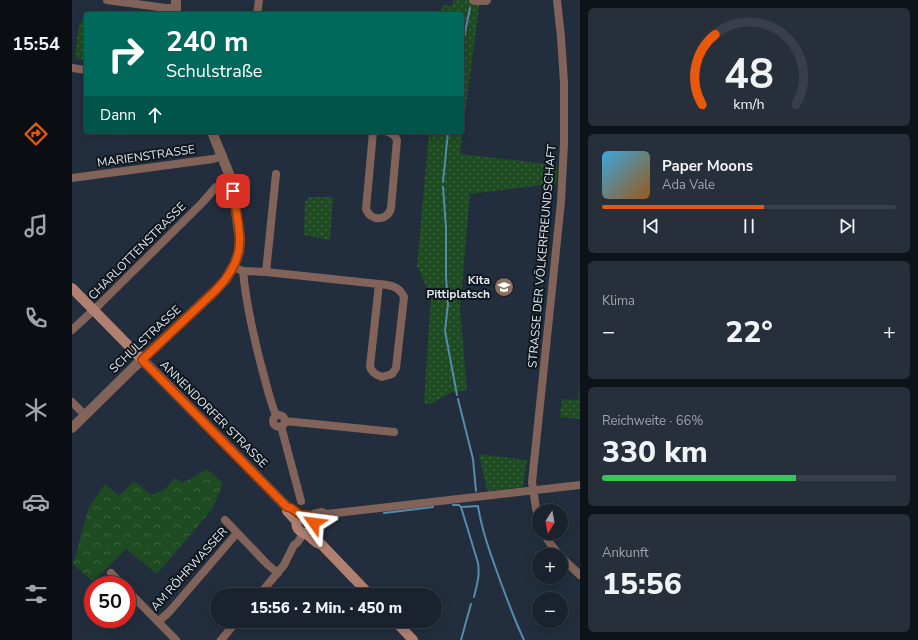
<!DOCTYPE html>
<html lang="de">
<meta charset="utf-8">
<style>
body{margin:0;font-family:"Nunito Sans",sans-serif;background:#272f3a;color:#f1f3f6;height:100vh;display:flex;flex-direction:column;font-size:15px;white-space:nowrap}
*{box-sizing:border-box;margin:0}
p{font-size:13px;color:#9fa4aa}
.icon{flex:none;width:22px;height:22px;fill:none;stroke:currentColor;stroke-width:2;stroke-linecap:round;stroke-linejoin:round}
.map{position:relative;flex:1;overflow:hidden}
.side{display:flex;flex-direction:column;gap:8px;padding:8px;background:#0e1319;width:338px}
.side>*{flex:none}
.guide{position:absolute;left:12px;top:12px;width:380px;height:122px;border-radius:4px;box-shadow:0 2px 10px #0003,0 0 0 1px #383f4a;background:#00695c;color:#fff;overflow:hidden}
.needle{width:26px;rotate:191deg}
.controls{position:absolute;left:460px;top:504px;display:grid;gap:8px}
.controls a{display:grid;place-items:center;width:36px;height:36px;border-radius:50%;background:#1a222e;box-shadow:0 2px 10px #0003,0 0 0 1px #383f4a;font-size:20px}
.speed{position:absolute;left:12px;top:576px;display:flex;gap:8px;font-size:20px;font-weight:700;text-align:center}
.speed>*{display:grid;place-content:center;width:52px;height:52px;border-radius:50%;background:#1a222e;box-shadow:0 2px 10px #0003,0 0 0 1px #383f4a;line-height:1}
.speed .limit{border:6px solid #d22;background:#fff;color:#111}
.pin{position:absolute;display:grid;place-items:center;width:34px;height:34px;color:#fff;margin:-17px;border-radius:8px;box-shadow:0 2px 6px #0006}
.me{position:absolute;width:44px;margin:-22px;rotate:301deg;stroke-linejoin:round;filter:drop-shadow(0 0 3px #0008)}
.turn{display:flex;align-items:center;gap:14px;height:84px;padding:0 16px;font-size:18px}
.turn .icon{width:52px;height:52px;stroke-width:2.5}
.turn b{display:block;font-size:28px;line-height:34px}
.then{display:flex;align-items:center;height:38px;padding:0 16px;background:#0003;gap:8px;font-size:15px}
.big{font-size:30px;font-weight:800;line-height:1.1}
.side .tile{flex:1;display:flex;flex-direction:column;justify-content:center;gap:6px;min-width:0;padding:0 14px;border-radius:6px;background:#272f3a}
.side .dial{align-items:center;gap:0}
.dial svg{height:104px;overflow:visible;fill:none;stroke:#383f4a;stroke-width:7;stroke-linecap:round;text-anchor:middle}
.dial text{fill:#f1f3f6;stroke:none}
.song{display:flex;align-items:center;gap:12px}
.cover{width:48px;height:48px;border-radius:6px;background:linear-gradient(135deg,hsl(200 70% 55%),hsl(30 70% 35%))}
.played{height:4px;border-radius:2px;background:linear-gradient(90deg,#ea580c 55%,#383f4a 55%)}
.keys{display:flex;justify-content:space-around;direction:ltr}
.heat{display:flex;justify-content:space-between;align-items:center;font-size:22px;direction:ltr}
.charge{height:6px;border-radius:3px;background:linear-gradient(90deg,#34c759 66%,#383f4a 0)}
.trip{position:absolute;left:138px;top:588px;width:232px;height:40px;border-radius:20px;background:#1a222e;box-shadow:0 2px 10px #0003,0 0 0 1px #383f4a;font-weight:800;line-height:40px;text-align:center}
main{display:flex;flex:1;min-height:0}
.tabs{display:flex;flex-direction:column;width:72px;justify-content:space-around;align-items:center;background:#0a0e12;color:#9fa4aa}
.tabs .icon{width:28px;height:28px}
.tabs .current{color:#ea580c}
.tabs b{font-size:18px;color:#f1f3f6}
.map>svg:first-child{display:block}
.forest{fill:url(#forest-crowns)}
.park{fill:url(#park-dots)}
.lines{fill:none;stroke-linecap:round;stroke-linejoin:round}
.stream{stroke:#538cac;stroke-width:2}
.minor{stroke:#826359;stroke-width:8}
.tertiary{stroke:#826359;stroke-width:10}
.secondary{stroke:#b28070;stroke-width:10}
.route-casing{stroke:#983908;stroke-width:10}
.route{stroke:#ea580c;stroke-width:7}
.labels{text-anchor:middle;stroke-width:4;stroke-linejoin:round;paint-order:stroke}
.street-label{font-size:12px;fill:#e0e8f1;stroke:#10161d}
.poi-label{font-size:12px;font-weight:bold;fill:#e0e8f1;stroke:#10161d;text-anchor:end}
</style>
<main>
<nav class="tabs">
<b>15:54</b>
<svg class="icon current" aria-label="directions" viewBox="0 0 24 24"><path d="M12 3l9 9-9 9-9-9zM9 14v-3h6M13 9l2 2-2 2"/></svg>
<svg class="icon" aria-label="music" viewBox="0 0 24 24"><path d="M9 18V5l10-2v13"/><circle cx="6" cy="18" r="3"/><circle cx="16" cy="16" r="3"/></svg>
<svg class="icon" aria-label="phone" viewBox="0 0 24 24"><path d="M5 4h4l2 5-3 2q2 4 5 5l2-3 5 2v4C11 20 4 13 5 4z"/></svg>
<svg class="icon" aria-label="climate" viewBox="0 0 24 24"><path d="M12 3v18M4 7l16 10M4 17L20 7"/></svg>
<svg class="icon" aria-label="car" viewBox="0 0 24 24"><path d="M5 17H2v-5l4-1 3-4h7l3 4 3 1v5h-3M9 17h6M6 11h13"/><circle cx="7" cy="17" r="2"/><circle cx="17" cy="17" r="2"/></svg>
<svg class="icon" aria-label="filters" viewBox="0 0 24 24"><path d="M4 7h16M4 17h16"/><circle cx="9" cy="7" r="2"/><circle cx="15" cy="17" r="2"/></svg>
</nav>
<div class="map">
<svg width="508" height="640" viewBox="0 0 508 640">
<defs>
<pattern id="forest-crowns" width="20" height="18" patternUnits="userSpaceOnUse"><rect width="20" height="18" fill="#1e4b22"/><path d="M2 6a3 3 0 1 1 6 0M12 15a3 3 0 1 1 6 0" fill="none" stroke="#3e6543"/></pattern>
<pattern id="park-dots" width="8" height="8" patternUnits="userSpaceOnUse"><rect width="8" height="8" fill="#1e4b22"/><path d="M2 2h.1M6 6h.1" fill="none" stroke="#3e6543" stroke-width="1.8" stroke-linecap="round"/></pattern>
</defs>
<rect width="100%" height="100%" fill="#222e3d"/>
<path class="forest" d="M135 469 151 483 141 508 85 574 54 549 29 574 20 581 1 564 17 507 33 484 47 496 62 481 79 495 92 490 103 478 111 483Z"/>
<path class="park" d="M381 0H407V8L394 106 388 154 485 165V183L398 194 388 310 395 390 378 393 358 404H354L352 401 359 297 345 266 357 132H390V14H369L370 5 381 6Z
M12 17 14 18V60L4 59 5 56 3 55 7 24Z
M238 197H261L258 240 232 235 233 202Z
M508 380V419L488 417 490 399 506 400Z
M407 454 455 460 451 487 415 491Z"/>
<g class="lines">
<path class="stream" d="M390 47 398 8
M371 182 376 132
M371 187 374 228V277L376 304 373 331 385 395
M386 399 401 459 404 491
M381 505H387L389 507
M312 513 361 507
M402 597C405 584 408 576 406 563L389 507 406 506C410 532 420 558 429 583 436 602 443 621 452 640
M389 640 399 604"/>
<path class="minor" d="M35 0 94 8H104
M185 14 187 0
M0 68 14 70
M301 132 294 209C299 222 316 221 319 208L325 140C323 136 321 133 316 132
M0 178 141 159 151 156
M166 269 171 271 194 272 307 284
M171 271C174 303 181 334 189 365 194 382 197 399 204 415
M194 272 204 174
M307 284C318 285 327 286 332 297L324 368 320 374 310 377C304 375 299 372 298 366Z
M0 330 27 305 130 203 144 187
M0 402 9 411
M201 421a6 6 0 1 1 12 0a6 6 0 1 1-12 0Z
M213 421 322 432
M209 426 229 501
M237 516 241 514 250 512 254 514 264 513 508 485
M153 520 196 565 206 573
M467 522 464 508 460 482 489 202 492 143V83L489 37 485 0
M471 533 480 546 487 555
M489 557 508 575
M39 573 50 585
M55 590 104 640
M187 595 212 565 222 545 225 543 232 533
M86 622 98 611 165 533
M149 640 165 621"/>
<path class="tertiary" d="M104 0V14
M402 0H414
M0 428 62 367 144 290 154 279 163 263 167 252 168 239 161 191 157 174 140 132"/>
<path class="secondary" d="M0 288 210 502 215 507V511L225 522
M234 533C239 532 242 529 242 523 237 508 219 518 226 529 229 533 233 533 237 536 241 539 244 544 249 544L298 595
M323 621 341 640"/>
</g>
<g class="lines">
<defs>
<path id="route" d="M161 191C167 233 178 255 144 290L70 360 215 507 219 508 230 516C236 514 241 517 242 523"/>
</defs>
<use href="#route" class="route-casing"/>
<use href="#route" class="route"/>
</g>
<defs>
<symbol id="school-disc" viewBox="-11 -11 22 22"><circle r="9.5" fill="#8d6e63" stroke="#10161d"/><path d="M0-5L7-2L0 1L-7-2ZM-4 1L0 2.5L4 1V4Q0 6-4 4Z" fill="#fff"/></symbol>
</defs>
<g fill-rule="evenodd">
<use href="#school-disc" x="421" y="276" width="22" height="22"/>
</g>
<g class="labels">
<g class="street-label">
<text transform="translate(74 156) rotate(-8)" y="4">MARIENSTRASSE</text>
<text transform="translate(65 251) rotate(-45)" y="4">CHARLOTTENSTRASSE</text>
<text transform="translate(470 256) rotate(-85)" y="4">STRASSE DER VÖLKERFREUNDSCHAFT</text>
<text transform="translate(73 339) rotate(-43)" y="4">SCHULSTRASSE</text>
<text transform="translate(142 414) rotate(45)" y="4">ANNENDORFER STRASSE</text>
<text transform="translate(117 569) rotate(-48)" y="4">AM RÖHRWASSER</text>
</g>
<g class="poi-label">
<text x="418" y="284">Kita<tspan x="418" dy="14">Pittiplatsch</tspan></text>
</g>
</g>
</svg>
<div class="controls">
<a><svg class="needle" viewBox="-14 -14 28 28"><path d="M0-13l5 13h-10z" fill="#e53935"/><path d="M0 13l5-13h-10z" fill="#9fa4aa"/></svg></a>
<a>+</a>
<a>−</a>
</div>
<div class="speed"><div class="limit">50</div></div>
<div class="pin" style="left:161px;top:191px;background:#d93025"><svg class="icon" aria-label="arrive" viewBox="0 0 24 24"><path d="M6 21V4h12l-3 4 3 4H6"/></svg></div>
<svg class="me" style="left:242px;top:523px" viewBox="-20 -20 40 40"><path d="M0-17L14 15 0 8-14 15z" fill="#ea580c" stroke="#fff" stroke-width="4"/></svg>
<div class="trip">15:56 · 2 Min. · 450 m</div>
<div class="guide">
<div class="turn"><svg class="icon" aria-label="right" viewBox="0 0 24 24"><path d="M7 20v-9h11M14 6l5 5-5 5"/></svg><div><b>240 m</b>Schulstraße</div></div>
<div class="then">Dann<svg class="icon" aria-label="ahead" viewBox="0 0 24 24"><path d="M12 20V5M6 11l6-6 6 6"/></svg></div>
</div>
</div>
<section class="side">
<div class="tile dial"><svg viewBox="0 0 100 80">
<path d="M14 69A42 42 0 1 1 86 69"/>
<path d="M14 69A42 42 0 0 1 24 15" stroke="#ea580c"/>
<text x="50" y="56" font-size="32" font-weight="700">48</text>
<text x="50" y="72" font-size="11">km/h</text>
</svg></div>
<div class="tile">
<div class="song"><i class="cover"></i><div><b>Paper Moons</b><p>Ada Vale</p></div></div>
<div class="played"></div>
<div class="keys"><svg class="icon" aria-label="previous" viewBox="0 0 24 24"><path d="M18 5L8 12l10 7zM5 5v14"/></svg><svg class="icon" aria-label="pause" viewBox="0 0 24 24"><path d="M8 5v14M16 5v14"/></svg><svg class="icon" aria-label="next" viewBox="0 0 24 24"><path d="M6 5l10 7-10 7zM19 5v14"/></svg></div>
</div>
<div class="tile"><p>Klima</p>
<div class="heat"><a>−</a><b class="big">22°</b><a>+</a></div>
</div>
<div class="tile"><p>Reichweite · 66%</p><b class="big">330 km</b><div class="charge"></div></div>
<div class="tile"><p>Ankunft</p><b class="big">15:56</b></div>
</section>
</main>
